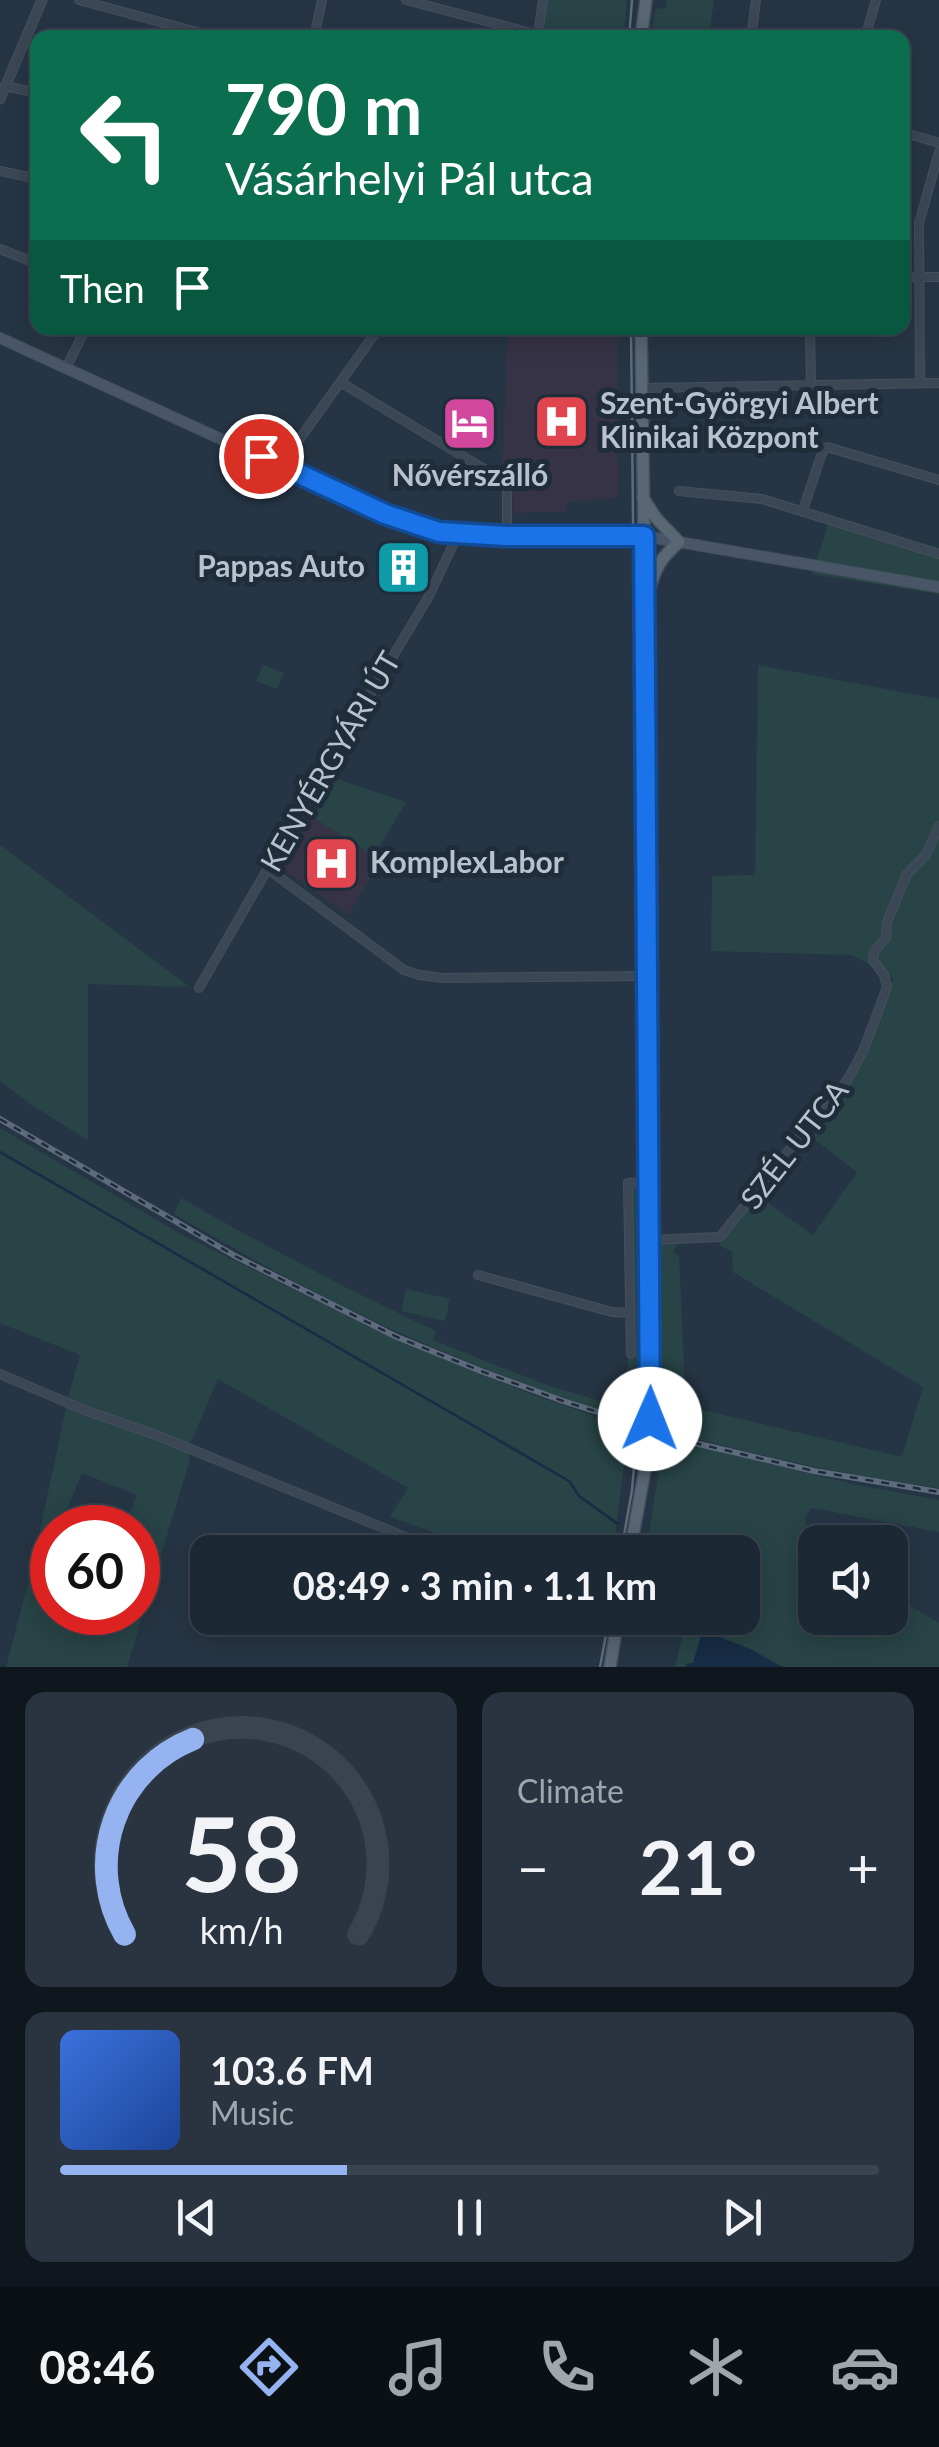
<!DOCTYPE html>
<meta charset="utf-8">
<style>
body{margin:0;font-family:Lato,sans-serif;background:#293440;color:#f1f3f6;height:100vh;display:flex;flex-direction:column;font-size:38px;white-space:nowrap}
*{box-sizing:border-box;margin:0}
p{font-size:32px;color:#a0a6ac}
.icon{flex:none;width:55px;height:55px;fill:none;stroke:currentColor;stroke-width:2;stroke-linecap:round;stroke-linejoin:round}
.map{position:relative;height:1667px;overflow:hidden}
.drawer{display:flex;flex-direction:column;gap:25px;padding:25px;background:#0f161d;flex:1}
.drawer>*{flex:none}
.banner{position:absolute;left:30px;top:30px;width:880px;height:305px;border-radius:20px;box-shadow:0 5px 25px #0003,0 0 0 2px #3a444f;background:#0b6e4f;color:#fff;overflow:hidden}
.fabs{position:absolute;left:798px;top:1525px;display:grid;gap:20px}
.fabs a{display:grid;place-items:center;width:110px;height:110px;border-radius:20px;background:#1c2834;box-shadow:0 5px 25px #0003,0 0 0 2px #3a444f;font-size:50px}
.speed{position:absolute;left:30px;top:1505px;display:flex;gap:20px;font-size:50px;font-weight:700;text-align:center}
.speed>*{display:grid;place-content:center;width:130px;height:130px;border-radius:50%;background:#1c2834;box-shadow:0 5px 25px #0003,0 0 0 2px #3a444f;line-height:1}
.speed .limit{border:15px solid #d22;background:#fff;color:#111}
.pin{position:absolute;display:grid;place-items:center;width:85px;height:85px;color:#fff;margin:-42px;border:5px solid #fff;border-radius:50%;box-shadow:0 2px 10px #0007}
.me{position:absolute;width:110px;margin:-55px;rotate:1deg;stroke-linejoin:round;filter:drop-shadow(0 0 8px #0008)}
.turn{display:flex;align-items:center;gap:35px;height:210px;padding:0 30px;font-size:45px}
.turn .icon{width:130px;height:130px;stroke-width:2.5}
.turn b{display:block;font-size:70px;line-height:85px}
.then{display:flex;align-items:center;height:95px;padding:0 30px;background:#0003;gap:20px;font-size:38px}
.big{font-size:75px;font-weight:700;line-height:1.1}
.drawer .widget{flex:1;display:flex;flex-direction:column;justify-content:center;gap:15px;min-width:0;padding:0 35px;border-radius:20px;background:#293440}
.drawer .dial{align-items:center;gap:0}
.dial svg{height:260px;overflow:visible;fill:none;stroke:#3a444f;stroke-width:7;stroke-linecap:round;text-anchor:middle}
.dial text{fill:#f1f3f6;stroke:none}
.song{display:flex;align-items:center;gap:30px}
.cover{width:120px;height:120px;border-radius:15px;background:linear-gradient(135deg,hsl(220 70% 55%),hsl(220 70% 35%))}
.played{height:10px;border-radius:5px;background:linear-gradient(90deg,#95b2f1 35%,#3a444f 35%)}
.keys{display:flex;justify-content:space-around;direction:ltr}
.heat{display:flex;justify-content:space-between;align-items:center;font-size:55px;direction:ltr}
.drawer .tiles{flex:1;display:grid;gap:25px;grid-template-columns:1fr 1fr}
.widget:last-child{grid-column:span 2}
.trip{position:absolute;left:190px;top:1535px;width:570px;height:100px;border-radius:20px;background:#1c2834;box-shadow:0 5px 25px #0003,0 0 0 2px #3a444f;font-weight:700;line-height:100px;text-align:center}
.tabs{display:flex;height:160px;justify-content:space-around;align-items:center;background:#0b1015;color:#a0a6ac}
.tabs .icon{width:70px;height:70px}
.tabs .on{color:#95b2f1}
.tabs b{font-size:45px;color:#f1f3f6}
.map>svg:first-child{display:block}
.medical{fill:#353345}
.green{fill:#284446;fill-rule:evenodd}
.water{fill:#172c45}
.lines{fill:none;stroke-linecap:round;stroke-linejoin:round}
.stream{stroke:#172c45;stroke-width:2.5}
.minor-casing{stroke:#44505e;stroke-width:10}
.tertiary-casing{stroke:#44505e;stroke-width:11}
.secondary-casing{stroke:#44505e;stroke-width:12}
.primary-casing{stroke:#44505e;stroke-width:14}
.minor{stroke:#3b4755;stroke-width:8}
.tertiary{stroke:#3b4755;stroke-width:9}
.secondary{stroke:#485668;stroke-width:10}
.primary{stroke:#596674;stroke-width:11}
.tram{stroke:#5d6b7c;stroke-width:2.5}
.rail-casing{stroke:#5d6b7c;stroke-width:6}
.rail{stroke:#1f2c3a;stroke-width:2.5;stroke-dasharray:8;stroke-linecap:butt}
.route-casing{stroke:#114b97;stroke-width:25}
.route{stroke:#1a73e8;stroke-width:18}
.labels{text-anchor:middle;stroke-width:10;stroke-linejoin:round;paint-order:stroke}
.poi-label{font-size:30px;font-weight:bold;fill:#b8c2ce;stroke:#1f2c3a;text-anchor:start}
.street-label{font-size:30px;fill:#b8c2ce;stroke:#1f2c3a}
</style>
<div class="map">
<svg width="939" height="1667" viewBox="0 0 939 1667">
<rect width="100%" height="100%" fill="#263545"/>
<path class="medical" d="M508 328H617L619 347 617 348 619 498 566 502 565 512 513 513V485L502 474Z
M309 815 381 860 348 915 280 867Z"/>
<path class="green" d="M543 0H627L624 37 550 38 538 34Z
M667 0H714L709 37H651L655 11 658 8 666 9Z
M831 515 939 548V594L812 574Z
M263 665 284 673 277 689 256 681Z
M758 665 939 699V1488C739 1461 543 1401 361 1315 297 1285 235 1249 174 1214L181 1198C265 1246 348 1290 436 1331L433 1340 541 1383 627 1409 631 1188H642L643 1243 678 1242 673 1252 679 1256 686 1406 902 1457 923 1387 733 1272 732 1252 719 1245 758 1196 813 1235 857 1172 808 1134 837 1101 868 1049 893 979 853 955 711 951 712 876 755 875Z
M331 777 406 802 374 856 309 815Z
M0 845 190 987 88 984V1140L30 1104 0 1081Z
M0 1128 186 1237 302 1293 416 1347 528 1393 629 1428 613 1552H488L390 1517 408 1488 218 1379 191 1442 189 1463 127 1667H6L32 1568 69 1394 80 1355 0 1323ZM82 1473 137 1495 124 1527 138 1528V1612H52V1528L69 1527 61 1524Z
M406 1289 450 1299 445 1321 401 1311Z
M664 1437 852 1484 939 1500V1532L811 1508 805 1518 809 1533 833 1542H815V1618H890V1593L939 1623V1667H782L750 1649 702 1633 693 1663 687 1664 686 1667H675L685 1623 676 1618H742V1552H646Z"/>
<path class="water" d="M705 1631 750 1649 782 1667H686V1664L693 1663 702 1633Z"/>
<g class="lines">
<path class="stream" d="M0 1152 569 1481 579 1496 618 1524"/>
<defs>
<path id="minor" d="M79 0 219 38
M406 0 550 38
M538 34 543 0
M314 38 322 0
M751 38 756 0
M865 38 876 0
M5 86 38 93
M902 132 939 143
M0 171 38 179
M0 249 38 264
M902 277H939
M810 328 811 384
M66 368 86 328
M340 382 489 472 507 486V536
M920 383 919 223 939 152
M642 388 939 383
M281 465 379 328
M679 491 762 499 939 554
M803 510 822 453 827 447 939 480
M268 869 404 970 419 975 443 978 647 976
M199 988 324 771 429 596 458 534
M649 1240 720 1237 805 1130 835 1099 852 1072 864 1049 887 987 884 975 873 960 874 952 886 937 887 922 907 874 926 855 939 826
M478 1275 612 1312 630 1313
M631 1354 628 1183 649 1182
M0 1374 87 1411 156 1435 442 1552"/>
<path id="tertiary" d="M0 99 42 0"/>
<path id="secondary" d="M0 338 385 514 425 528 458 534 644 536 939 587"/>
<path id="primary" d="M641 38 646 0
M643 498 656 518 679 542C660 559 656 566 649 591
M630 1552 644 1475 650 1393 645 605 641 328
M610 1667 618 1618"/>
</defs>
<use href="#minor" class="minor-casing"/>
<use href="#tertiary" class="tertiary-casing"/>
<use href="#secondary" class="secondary-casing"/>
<use href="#primary" class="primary-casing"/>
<use href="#minor" class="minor"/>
<use href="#tertiary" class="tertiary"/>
<use href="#secondary" class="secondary"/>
<use href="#primary" class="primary"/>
<path class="tram" d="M629 38 632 0
M621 1552 632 1490 642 1374 631 328
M600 1667 609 1618"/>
<defs>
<path id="rail" d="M0 1119 235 1256 397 1337 481 1371 563 1401 699 1444 814 1471 939 1492"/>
</defs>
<use href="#rail" class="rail-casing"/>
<use href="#rail" class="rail"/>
</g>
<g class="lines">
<defs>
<path id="route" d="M261 456 385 514 439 532 506 536H644L650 1419"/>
</defs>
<use href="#route" class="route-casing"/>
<use href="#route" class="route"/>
</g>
<defs>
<symbol id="hospital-square" viewBox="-11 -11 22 22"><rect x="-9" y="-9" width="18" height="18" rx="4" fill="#e0444e" stroke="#1f2c3a"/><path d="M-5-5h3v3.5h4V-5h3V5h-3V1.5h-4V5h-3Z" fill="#fff"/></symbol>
<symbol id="hotel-square" viewBox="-11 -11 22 22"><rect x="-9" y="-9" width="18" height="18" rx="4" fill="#d1479c" stroke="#1f2c3a"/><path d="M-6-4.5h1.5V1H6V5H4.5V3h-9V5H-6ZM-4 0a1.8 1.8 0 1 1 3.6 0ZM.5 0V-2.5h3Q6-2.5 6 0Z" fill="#fff"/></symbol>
<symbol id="building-square" viewBox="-11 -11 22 22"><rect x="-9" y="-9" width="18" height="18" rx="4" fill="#0f9aa8" stroke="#1f2c3a"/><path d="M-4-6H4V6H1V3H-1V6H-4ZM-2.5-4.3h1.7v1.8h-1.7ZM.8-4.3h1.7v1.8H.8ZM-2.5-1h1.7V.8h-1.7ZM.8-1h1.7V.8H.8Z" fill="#fff"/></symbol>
</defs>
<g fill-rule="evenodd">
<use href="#hospital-square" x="530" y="390" width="63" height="63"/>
<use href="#hotel-square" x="438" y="392" width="63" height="63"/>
<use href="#building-square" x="372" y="536" width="63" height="63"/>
<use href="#hospital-square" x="300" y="832" width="63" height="63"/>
</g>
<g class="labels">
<g class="poi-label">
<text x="600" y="414">Szent-Györgyi Albert<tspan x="600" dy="34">Klinikai Központ</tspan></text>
<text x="470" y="486" text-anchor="middle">Nővérszálló</text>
<text x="365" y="577" text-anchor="end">Pappas Auto</text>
<text x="370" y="873">KomplexLabor</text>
</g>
<g class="street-label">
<text transform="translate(331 762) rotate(-60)" y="10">KENYÉRGYÁRI ÚT</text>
<text transform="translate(795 1145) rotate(-52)" y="10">SZÉL UTCA</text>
</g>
</g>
</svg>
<div class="fabs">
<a><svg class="icon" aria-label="sound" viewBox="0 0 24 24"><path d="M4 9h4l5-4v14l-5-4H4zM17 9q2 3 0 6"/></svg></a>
</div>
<div class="speed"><div class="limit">60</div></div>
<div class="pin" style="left:261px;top:456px;background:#d93025"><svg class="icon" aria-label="arrive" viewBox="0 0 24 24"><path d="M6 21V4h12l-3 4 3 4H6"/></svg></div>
<svg class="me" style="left:650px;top:1419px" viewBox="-20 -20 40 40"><circle r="19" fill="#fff"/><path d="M0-13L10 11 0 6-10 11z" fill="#1a73e8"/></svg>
<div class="trip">08:49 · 3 min · 1.1 km</div>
<div class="banner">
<div class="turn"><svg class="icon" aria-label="left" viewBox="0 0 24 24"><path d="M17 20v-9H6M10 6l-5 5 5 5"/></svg><div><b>790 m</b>Vásárhelyi Pál utca</div></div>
<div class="then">Then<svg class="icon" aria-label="arrive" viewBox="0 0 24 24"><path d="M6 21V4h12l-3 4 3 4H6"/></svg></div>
</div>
</div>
<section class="drawer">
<div class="tiles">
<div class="widget dial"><svg viewBox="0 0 100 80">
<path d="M14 69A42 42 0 1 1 86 69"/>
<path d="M14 69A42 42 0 0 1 35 9" stroke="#95b2f1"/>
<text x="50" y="56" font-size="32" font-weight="700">58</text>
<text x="50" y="72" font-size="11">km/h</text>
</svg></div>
<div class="widget"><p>Climate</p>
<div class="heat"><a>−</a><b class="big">21°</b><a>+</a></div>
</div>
<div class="widget">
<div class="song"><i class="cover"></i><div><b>103.6 FM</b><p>Music</p></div></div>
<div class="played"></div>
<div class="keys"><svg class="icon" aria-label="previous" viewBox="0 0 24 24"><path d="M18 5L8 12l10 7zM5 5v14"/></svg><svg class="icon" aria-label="pause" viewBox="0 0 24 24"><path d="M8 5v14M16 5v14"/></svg><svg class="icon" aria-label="next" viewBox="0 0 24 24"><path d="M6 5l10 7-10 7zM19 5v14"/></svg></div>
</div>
</div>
</section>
<nav class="tabs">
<b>08:46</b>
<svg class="icon on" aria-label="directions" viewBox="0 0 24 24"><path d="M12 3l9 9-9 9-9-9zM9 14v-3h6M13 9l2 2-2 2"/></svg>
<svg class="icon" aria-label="music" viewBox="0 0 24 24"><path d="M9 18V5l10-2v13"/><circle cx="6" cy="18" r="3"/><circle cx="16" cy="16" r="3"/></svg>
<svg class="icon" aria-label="phone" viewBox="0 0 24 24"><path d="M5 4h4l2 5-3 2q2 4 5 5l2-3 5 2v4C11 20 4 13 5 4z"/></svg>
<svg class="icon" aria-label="climate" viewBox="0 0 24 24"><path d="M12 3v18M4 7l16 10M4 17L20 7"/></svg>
<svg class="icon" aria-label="car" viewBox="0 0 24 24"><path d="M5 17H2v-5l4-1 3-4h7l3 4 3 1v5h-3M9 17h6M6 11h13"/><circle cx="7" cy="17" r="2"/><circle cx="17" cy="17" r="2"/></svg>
</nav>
